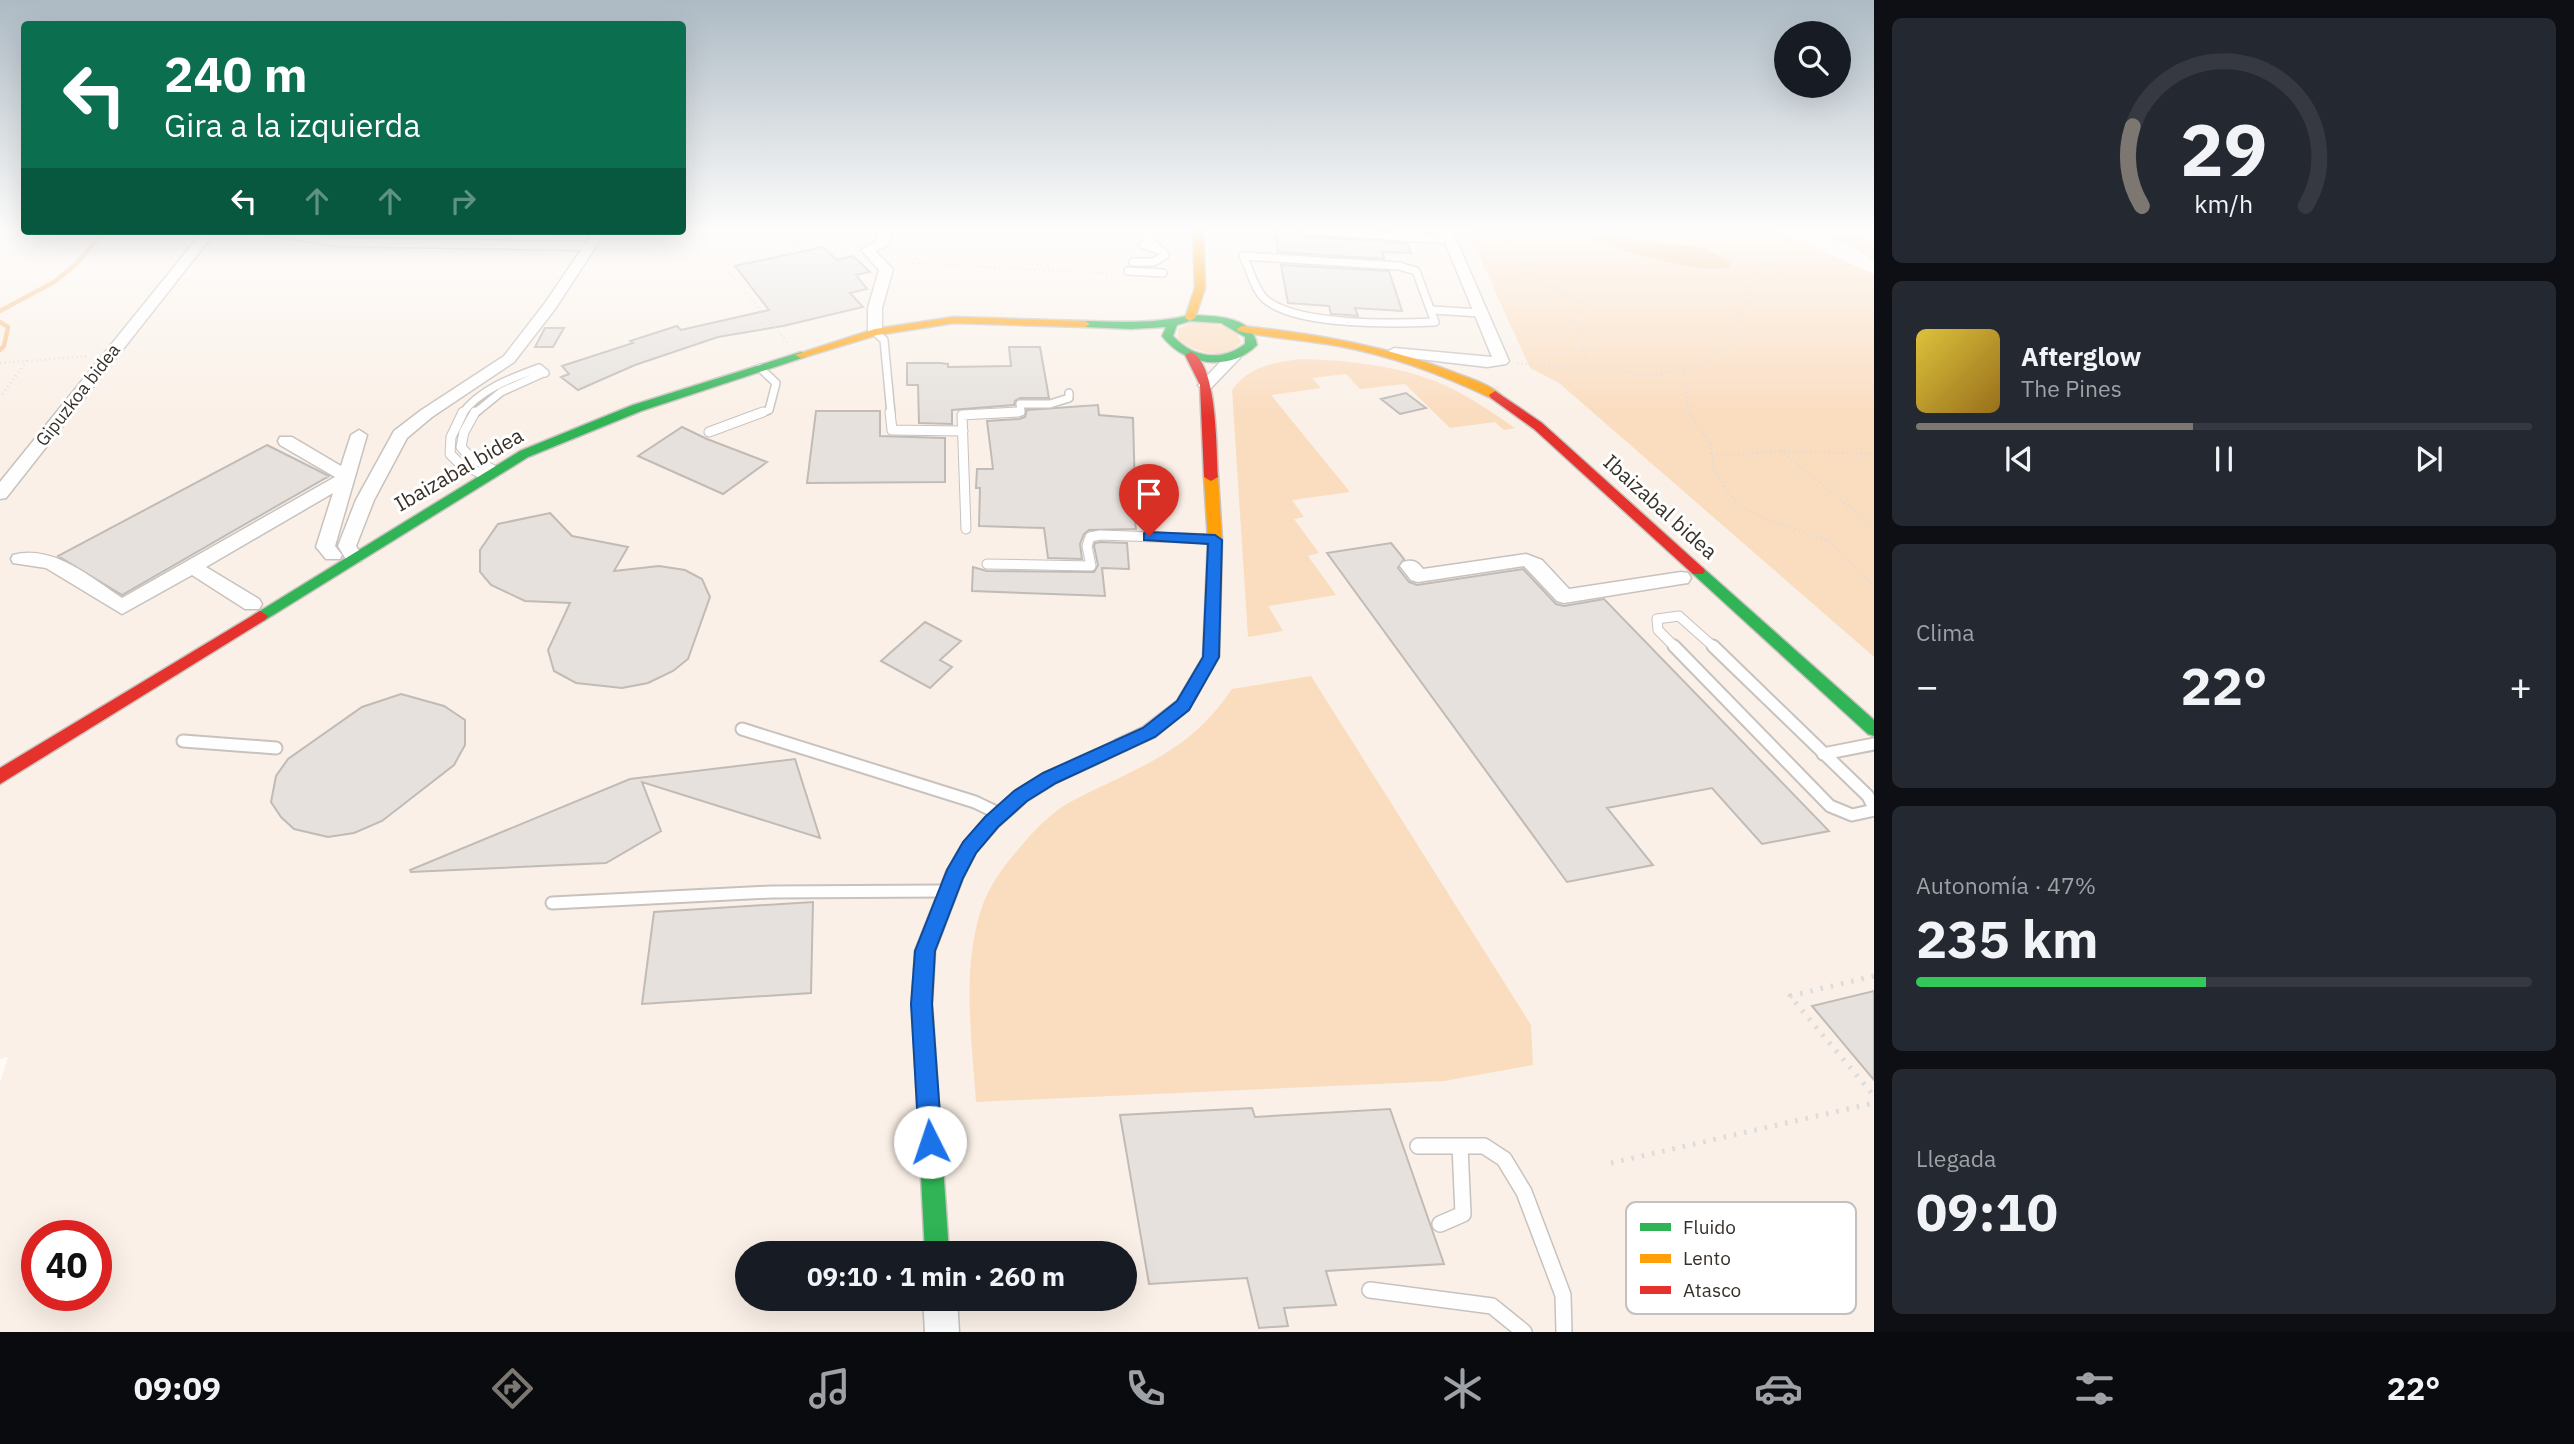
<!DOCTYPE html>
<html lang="es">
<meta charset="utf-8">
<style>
body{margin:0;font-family:"IBM Plex Sans",sans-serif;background:#242831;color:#f1f3f6;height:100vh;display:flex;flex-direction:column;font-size:26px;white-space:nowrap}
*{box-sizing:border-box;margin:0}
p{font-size:23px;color:#9ea1a6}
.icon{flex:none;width:38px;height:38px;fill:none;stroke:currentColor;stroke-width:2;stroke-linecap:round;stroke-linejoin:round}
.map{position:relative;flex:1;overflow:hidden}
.details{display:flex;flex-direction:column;gap:18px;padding:18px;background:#0d0f14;width:700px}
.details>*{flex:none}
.top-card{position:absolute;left:21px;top:21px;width:665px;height:214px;border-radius:7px;box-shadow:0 7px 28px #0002;background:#0b6e4f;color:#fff;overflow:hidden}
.controls{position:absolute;left:1774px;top:21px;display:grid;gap:14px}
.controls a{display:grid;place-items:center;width:77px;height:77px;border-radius:50%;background:#171b24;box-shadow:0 7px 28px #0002;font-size:35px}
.speed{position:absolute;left:21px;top:1220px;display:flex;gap:14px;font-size:35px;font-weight:700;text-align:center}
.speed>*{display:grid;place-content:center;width:91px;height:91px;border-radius:50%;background:#171b24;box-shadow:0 7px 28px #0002;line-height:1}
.speed .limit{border:10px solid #d22;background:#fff;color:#111}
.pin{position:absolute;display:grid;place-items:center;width:60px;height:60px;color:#fff;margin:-72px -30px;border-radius:50% 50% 50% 0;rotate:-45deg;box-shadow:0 0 7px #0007}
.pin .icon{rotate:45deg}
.me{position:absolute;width:77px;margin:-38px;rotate:356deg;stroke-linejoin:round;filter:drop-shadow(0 0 5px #0008)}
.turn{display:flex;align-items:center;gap:24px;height:147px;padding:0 28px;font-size:32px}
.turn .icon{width:91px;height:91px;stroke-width:2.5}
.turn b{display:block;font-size:49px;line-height:60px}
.lanes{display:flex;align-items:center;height:66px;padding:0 28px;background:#0003;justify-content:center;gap:35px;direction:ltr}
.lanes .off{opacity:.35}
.big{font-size:52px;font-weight:700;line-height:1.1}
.details .widget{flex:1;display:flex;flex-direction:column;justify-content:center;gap:10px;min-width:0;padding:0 24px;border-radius:10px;background:#242831}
.details .dial{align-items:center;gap:0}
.dial svg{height:182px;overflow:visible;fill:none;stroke:#363941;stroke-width:7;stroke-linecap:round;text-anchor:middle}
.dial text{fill:#f1f3f6;stroke:none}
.song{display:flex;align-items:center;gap:21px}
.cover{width:84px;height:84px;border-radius:10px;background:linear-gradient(135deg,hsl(50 70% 55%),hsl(40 70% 35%))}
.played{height:7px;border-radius:4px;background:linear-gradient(90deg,#7d7772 45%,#363941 45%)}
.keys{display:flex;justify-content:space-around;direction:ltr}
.heat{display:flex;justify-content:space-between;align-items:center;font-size:38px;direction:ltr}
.charge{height:10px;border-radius:5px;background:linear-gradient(90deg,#34c759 47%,#363941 0)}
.trip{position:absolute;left:735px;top:1241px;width:402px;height:70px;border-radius:35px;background:#171b24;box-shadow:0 7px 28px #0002;font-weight:700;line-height:70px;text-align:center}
.dock{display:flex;height:112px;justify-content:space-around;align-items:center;background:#090b0e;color:#9ea1a6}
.dock .icon{width:49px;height:49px}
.dock .on{color:#7d7772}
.dock b{font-size:32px;color:#f1f3f6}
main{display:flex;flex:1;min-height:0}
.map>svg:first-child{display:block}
.built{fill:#faf0e7;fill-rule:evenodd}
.green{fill:#fadcbf}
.water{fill:#f6c38e}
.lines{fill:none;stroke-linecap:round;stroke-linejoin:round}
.stream{stroke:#f6c38e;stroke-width:4.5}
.building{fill:#e6e1dc;stroke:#c0bbb7;stroke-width:2}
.lane-far3-casing{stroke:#c7c2be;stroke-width:10}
.lane-far2-casing{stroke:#c7c2be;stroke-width:11}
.lane-far1-casing{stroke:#c7c2be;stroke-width:15}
.lane-casing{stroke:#c7c2be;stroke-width:18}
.street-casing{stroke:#c7c2be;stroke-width:3}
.fast-casing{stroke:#c7c2be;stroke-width:3}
.slow-casing{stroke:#c7c2be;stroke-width:3}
.jam-casing{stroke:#c7c2be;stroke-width:3}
.path-far1{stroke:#dddbdb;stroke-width:2.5;stroke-dasharray:1 3.5;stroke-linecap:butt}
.path{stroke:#dddbdb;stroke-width:5;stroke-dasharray:2.5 8;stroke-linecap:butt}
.lane-far3{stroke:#fffefe;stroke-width:7}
.lane-far2{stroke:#fffefe;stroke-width:9}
.lane-far1{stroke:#fffefe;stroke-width:11}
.lane{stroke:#fffefe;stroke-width:15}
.street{fill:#fffefe;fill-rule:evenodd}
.fast{fill:#30b455;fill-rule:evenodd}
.slow{fill:#ff9f0a;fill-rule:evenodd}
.jam{fill:#e5322d;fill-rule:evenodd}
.path-bridge{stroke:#dddbdb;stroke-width:2.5;stroke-dasharray:1 3.5;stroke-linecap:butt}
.route{fill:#1a73e8;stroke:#114b97;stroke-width:2}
.labels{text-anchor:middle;stroke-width:6;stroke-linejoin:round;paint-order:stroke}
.far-street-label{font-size:18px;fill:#38312a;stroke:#fff}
.street-label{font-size:21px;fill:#38312a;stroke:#fff}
.key{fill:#fff;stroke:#c3c1bf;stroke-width:2}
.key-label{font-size:19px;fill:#38312a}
</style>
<main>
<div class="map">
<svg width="1874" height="1332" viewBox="0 0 1874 1332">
<rect width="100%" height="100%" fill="#fdfaf8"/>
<path class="built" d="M0 230 173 231 416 251 603 246 613 231 1467 230 1530 368 1559 383 1874 657V1332H0V1083L8 1057 0 1059ZM37 1236H96V1295H37ZM747 1253H1125V1298H747Z"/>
<path class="green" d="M1467 230H1776L1874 274V657L1559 383 1530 368Z
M1855 235 1874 245V260L1832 238Z
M1208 321 1236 331 1241 342C1225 362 1194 352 1178 339V329L1190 323Z
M1300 359C1344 360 1393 365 1435 381 1463 392 1490 411 1515 428L1504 430 1495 422 1450 428 1405 384 1360 389 1346 374 1312 378 1321 388 1271 395 1350 492 1292 500 1304 517 1294 519 1319 553 1308 556 1336 595 1268 606 1283 631 1248 637 1232 390C1249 366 1272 363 1300 359Z
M1311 676 1531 1025 1533 1065 1444 1081 976 1102C972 1039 961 968 982 907 990 884 1006 863 1022 845 1036 828 1054 810 1074 800 1138 767 1189 753 1232 689Z"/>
<path class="water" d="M1578 230H1608L1628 239 1705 248 1731 263 1730 267C1698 275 1605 249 1578 230Z"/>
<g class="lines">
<path class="stream" d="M0 311 54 282 75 265 105 231
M0 322 8 327 4 346 0 350"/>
</g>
<path class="building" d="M1274 230H1297L1303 236 1407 243 1411 253 1382 252 1384 259 1278 252Z
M823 247 837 260 853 256 870 272 856 275 867 289 850 293 863 307 783 326 718 337 635 365 578 390 561 377 569 374 562 366 633 343 630 341 677 326 681 330 769 310 735 266Z
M1281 265 1389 271 1402 311 1355 308 1358 316 1347 315 1331 314 1329 306 1288 303Z
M545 328H564L553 347H535Z
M1009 347H1040L1049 398H1020L1015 401 1014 405 952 410V424L919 423 918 385H907V363H940L948 364V367L1011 366Z
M1406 393 1426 408 1400 414 1381 399Z
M1098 405 1099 415 1133 418 1135 492H1131L1136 529 1089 530 1084 534 1080 544 1082 559 1048 558 1044 528 979 526 980 488H976L977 469H993L987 421 1019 419 1025 417 1027 410Z
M816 411H880V436L945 438V482L807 483Z
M682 427 707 439 767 462 723 494 638 456Z
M267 445 329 476 122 595 58 556Z
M550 513 572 536 628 547 614 571 659 566 685 570 702 579 710 597 688 659 673 671 648 683 622 688 576 683 554 671 548 650 570 603 525 601 491 585 480 572V550L498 524Z
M1101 542 1127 543 1129 569 1102 568 1105 596 972 591 973 567 987 571 1094 572 1098 565 1094 546 1095 543Z
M1391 543 1404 559 1398 568 1409 582 1417 585 1523 569 1556 604 1564 606 1604 599 1829 831 1762 844 1712 788 1607 808 1653 865 1567 882 1327 553Z
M925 622 961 641 940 660 952 667 930 688 881 661Z
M401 694 444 706 465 720V745L454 765 382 821 354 833 328 837 294 829 281 817 271 802 276 776 288 759 362 707Z
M795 759 820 838 642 782 661 831 606 863 411 872 410 870 630 779Z
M813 902 811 993 642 1004 654 912Z
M1874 991V1080L1812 1006Z
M1252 1108 1255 1117 1390 1109 1444 1264 1326 1271 1336 1305 1284 1308 1288 1326 1259 1328 1247 1278 1149 1284 1120 1115Z"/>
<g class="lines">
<defs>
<path id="lane-far3" d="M1147 230 1146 238 1157 247
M1303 230 1450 240
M1243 256 1399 266 1416 271 1435 322C1395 324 1295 326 1265 299 1254 289 1250 269 1243 256Z
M1133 262H1154L1165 255 1162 251 1143 245
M1128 271 1163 273
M1432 310 1480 313
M875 332 884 340 891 414
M462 414C480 389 512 378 539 368L545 373
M474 414 501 392 541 374
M758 414 769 410 776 383 760 368
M984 414 1021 412 1020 404H1050L1069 398V393"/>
<path id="lane-far2" d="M463 412 451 437 450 454 459 463 486 476
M475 412 464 432 461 447 469 456 495 471
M890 412 892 430 963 431
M709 432 763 412
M966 529 962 415 1018 412
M987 564 1091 566 1087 546 1090 537 1100 535 1212 539
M1676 648 1658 630 1657 619 1679 616 1715 648"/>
<path id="lane-far1" d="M1674 646 1830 806 1852 815 1874 810
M1713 646 1868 796 1874 808
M742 729 975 802 998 813
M183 741 276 748
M1823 754 1874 744
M552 903 771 892 942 891"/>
<path id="lane" d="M1418 1146H1484L1504 1159 1524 1192 1563 1295 1564 1332
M1440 1224 1463 1214 1460 1146
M1370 1290 1492 1306 1524 1332"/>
<path id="street" d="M881 230H893L887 246 875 251 893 269 882 308V332L875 336 868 332V308L879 270 861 250 876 241Z
M1440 230H1452L1509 361 1506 364 1487 367 1394 356 1387 352 1394 348 1492 357Z
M203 231H216L6 498 0 499V482Z
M261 231H291L338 238 586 242 594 231H606L555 309 514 362 432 417 407 438 374 500 356 546 363 557 361 561H347L338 546 356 500 394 431 420 411 504 356 545 303 581 250 338 246 267 235Z
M1232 353 1240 358 1237 361 1211 388H1201L1198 385 1201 382 1227 355Z
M359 430 367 435 335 546 342 555 340 559H326L316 547 333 493 206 567 259 599 262 604 259 609H245L192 575 122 614 46 568 13 563 11 559 13 555C53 544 91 578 122 598L335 477 280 445 278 441 280 437H292L341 466 351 435Z
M1526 554 1542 560 1569 589 1681 572 1688 573 1691 578 1688 583 1681 584 1564 603 1557 601 1524 566 1418 582 1411 580 1400 566 1403 562C1413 559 1417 561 1423 569Z
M923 1298H957L959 1332H925Z"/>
<path id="fast" d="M1190 315C1213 316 1253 315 1257 345 1229 373 1184 365 1162 336L1166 327 1131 329 1085 327 1080 324 1085 321C1121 322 1155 324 1190 315ZM1190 321 1221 323 1245 337V344C1221 362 1193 358 1173 336L1177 325Z
M801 352 807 355 805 357 641 411 528 457 265 620 260 621 252 616 520 451 633 405Z
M1698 566 1703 568 1874 720V736L1868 734 1693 574 1691 571 1693 568Z
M1121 738 1127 740 1129 745 1127 750 1056 783 1027 801 998 827 976 852 963 878 935 951 932 1004 949 1253H925L912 1004 915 951 947 870 964 842 986 817 1015 791 1044 773Z"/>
<path id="slow" d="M1193 230H1203L1205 288 1195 318 1190 321 1185 318 1195 288Z
M954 317 1085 321 1090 324 1085 327 954 323 877 335 801 358 795 355 875 329Z
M1242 326C1316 334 1388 346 1458 374 1472 379 1490 385 1501 395L1499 398H1491C1442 374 1392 356 1339 346 1306 340 1271 338 1238 331L1237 329Z
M1211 473 1218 477 1222 540 1219 657 1189 709 1155 737 1127 750H1115L1113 745 1115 740 1143 727 1177 701 1203 657 1208 540 1204 477Z"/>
<path id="jam" d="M1191 352C1218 364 1216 450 1218 477L1211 481 1204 477 1200 385 1185 355Z
M1495 391 1542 423 1703 568 1705 571 1703 574H1693L1534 429 1491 398 1489 395Z
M260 611 268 616 265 620 0 784V768Z"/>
</defs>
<use href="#lane-far3" class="lane-far3-casing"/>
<use href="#lane-far2" class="lane-far2-casing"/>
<use href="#lane-far1" class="lane-far1-casing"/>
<use href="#lane" class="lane-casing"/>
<use href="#street" class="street-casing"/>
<use href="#fast" class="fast-casing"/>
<use href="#slow" class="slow-casing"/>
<use href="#jam" class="jam-casing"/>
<path class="path-far1" d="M1497 230 1519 251 1538 277 1554 289 1587 306 1574 318 1589 369
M1037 252 1039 244
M915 258 914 263 1116 274
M899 266 914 263
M1022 268 1023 264 1049 265 1048 271
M787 342 724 266 790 252 794 242H818L831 252
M27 361 89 356
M0 363 27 361 0 397
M1517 363 1656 375 1705 365 1734 341 1756 271 1780 248 1793 240
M1684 370 1688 412 1710 443 1714 469 1729 494 1742 507 1764 518 1828 541 1874 585
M1781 451 1874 527
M1712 456 1781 451 1874 454"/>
<path class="path" d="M1874 976 1790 996 1874 1096
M1611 1163 1874 1103"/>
<use href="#lane-far3" class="lane-far3"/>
<use href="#lane-far2" class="lane-far2"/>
<use href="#lane-far1" class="lane-far1"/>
<use href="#lane" class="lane"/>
<use href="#street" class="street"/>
<use href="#fast" class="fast"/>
<use href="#slow" class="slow"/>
<use href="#jam" class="jam"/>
<path class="path-bridge" d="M1346 318 1349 327"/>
</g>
<linearGradient id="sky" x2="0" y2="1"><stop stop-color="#adbac4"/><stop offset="0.55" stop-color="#fefdfc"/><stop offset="1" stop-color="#fefdfc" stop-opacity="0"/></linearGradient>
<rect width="1874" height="417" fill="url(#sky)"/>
<path class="route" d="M1149 532 1215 535 1222 540 1219 657 1189 710 1155 737 1056 783 1027 801 998 827 976 853 963 878 935 951 932 1004 942 1142 938 1150 930 1154 922 1150 919 1142 911 1004 915 951 947 870 963 842 985 817 1014 791 1043 773 1143 728 1177 701 1203 657 1208 544 1144 540V533Z"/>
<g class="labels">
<g class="far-street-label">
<text transform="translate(78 395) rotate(-52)" y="6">Gipuzkoa bidea</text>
</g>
<g class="street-label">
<text transform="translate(459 470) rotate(-30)" y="7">Ibaizabal bidea</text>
<text transform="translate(1660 507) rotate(42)" y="7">Ibaizabal bidea</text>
</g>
</g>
<rect x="1626" y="1202" width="230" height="112" rx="10" class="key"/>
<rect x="1640" y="1223" width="31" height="8" fill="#30b455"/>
<rect x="1640" y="1254" width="31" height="9" fill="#ff9f0a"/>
<rect x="1640" y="1286" width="31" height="8" fill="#e5322d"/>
<g class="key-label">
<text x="1683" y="1234">Fluido</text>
<text x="1683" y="1265">Lento</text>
<text x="1683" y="1297">Atasco</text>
</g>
</svg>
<div class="controls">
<a><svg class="icon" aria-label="search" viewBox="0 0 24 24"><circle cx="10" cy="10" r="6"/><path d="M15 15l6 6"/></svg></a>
</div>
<div class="speed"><div class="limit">40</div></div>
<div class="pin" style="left:1149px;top:536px;background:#d93025"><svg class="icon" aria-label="arrive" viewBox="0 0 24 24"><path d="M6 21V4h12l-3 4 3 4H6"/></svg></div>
<svg class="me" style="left:930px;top:1142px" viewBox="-20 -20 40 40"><circle r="19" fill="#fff"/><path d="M0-13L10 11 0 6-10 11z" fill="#1a73e8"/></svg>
<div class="trip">09:10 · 1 min · 260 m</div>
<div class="top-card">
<div class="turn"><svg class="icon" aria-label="left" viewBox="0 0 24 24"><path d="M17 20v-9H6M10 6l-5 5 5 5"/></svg><div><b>240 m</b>Gira a la izquierda</div></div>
<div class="lanes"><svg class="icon" aria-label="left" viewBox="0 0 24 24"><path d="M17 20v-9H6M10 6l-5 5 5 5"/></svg><svg class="icon off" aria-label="ahead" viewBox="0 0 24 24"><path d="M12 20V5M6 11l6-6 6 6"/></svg><svg class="icon off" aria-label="ahead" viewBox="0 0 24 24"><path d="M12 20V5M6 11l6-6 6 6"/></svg><svg class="icon off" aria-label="right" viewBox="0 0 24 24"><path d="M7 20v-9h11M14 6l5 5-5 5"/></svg></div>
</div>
</div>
<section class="details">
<div class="widget dial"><svg viewBox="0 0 100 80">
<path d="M14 69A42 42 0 1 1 86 69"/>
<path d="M14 69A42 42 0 0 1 10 34" stroke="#7d7772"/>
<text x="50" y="56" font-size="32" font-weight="700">29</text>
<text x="50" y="72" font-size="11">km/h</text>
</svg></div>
<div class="widget">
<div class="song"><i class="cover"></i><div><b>Afterglow</b><p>The Pines</p></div></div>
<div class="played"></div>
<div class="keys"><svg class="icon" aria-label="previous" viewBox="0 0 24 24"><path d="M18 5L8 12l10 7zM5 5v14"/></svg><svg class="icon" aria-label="pause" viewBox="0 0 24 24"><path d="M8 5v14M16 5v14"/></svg><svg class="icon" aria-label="next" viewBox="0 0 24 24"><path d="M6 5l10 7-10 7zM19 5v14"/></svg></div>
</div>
<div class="widget"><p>Clima</p>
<div class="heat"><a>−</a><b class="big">22°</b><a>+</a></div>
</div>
<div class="widget"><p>Autonomía · 47%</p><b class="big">235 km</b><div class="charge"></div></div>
<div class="widget"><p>Llegada</p><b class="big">09:10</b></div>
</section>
</main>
<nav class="dock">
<b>09:09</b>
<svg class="icon on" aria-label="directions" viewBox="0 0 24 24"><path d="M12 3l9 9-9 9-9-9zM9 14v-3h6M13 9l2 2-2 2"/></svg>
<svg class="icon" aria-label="music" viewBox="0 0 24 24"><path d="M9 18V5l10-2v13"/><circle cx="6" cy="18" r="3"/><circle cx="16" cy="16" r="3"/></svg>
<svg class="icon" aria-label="phone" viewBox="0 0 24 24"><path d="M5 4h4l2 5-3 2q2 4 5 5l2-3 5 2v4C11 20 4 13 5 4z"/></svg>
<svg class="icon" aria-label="climate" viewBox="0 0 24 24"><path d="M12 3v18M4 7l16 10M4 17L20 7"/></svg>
<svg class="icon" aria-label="car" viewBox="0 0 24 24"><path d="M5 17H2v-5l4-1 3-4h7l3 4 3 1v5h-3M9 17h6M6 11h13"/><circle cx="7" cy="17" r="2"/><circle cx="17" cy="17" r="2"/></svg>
<svg class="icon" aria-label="filters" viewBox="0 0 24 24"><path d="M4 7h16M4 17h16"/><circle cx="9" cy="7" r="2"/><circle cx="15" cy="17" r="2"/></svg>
<b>22°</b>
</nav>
